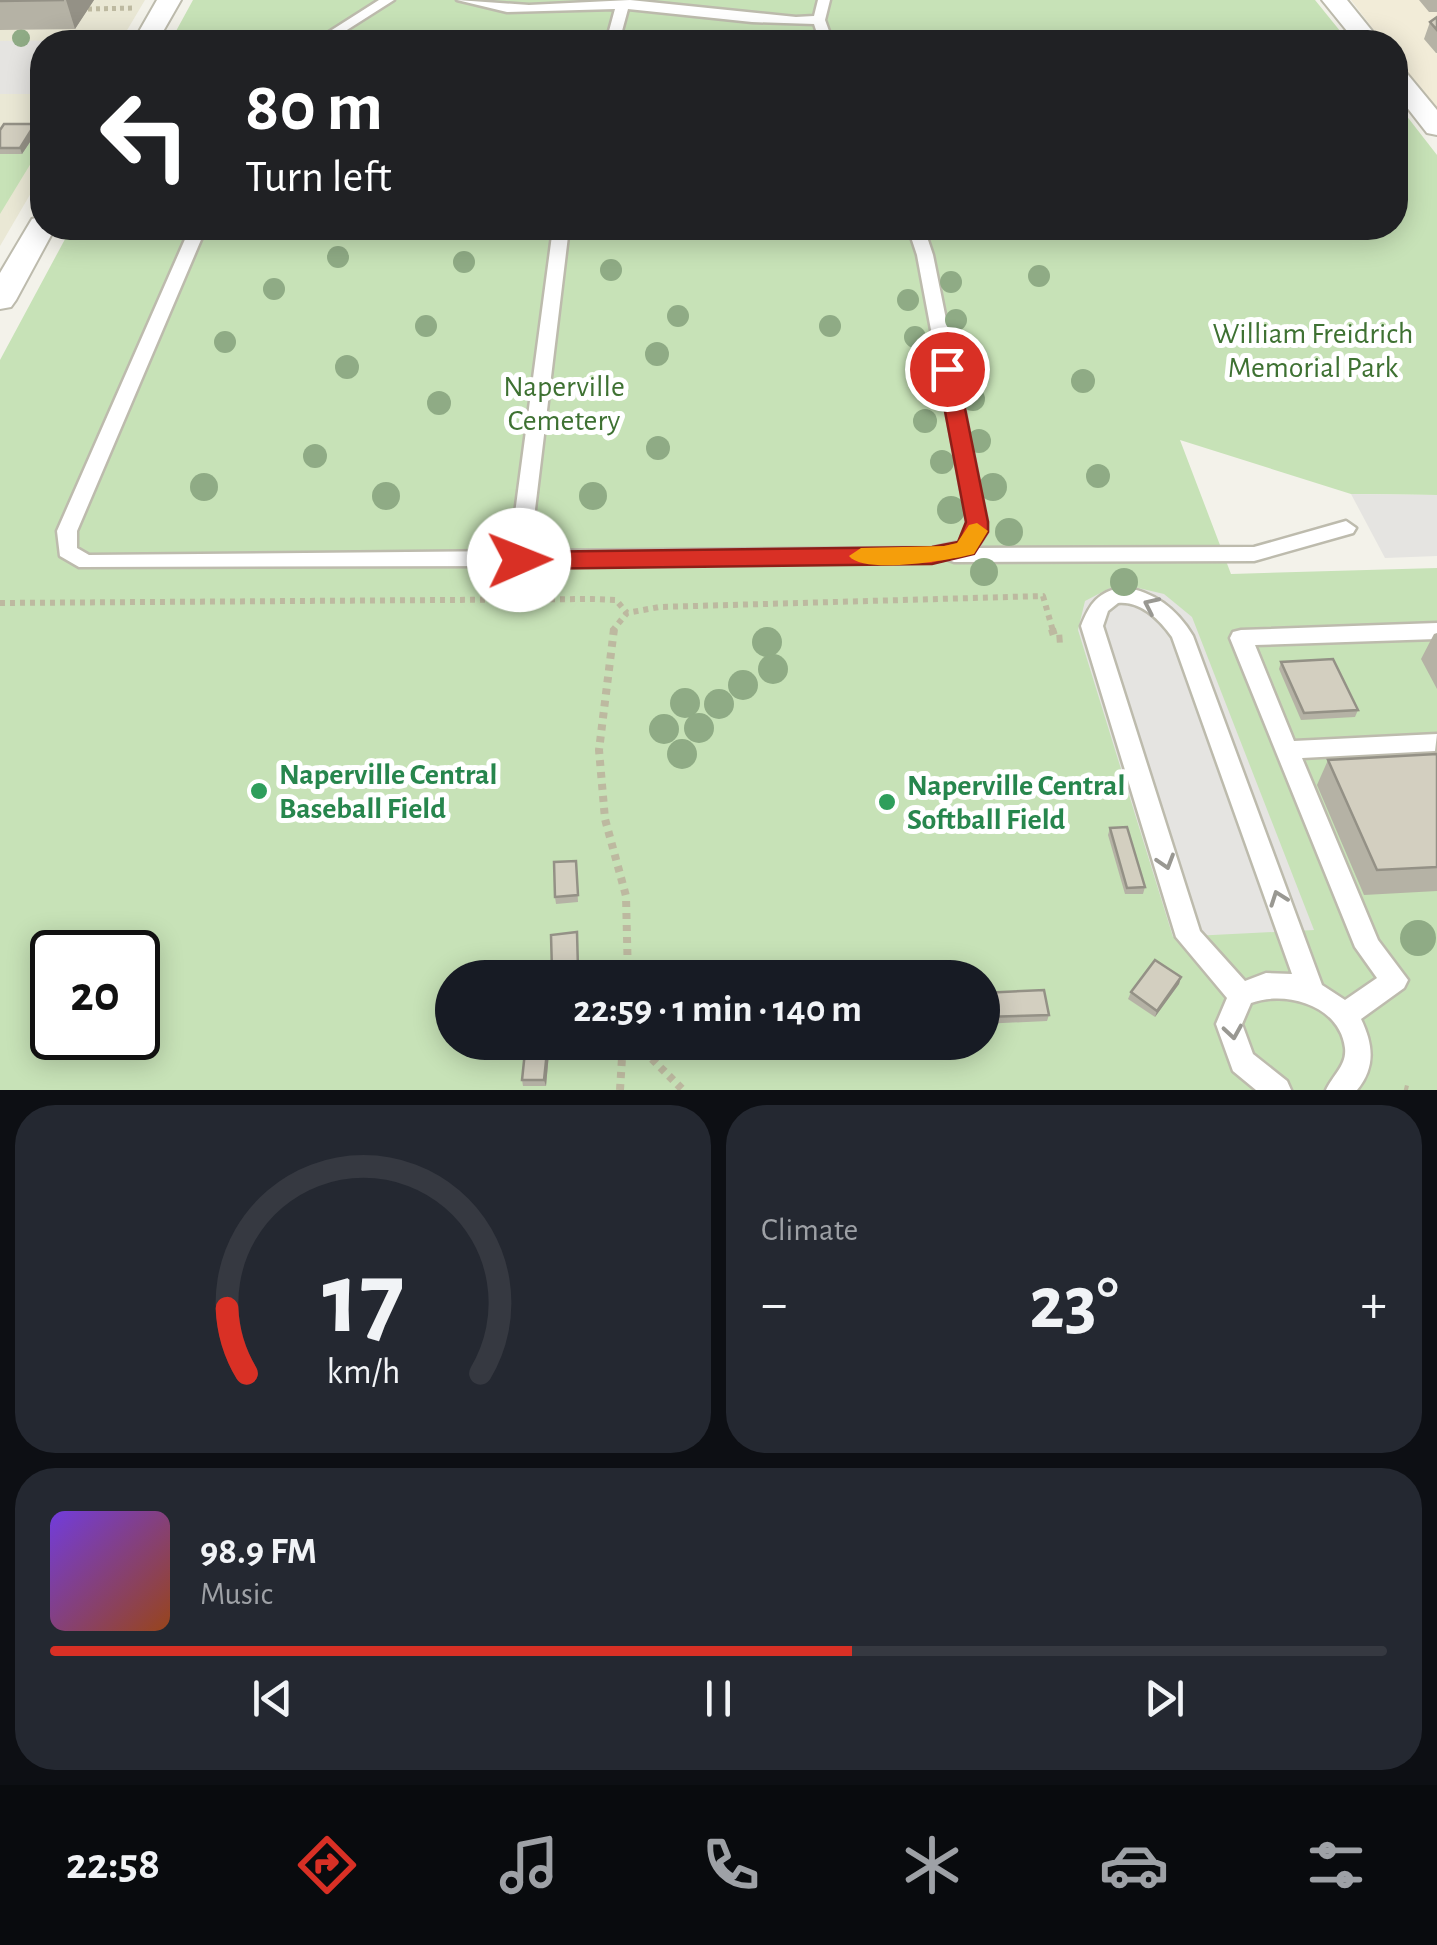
<!DOCTYPE html>
<meta charset="utf-8">
<style>
body{margin:0;font-family:"Alegreya Sans",sans-serif;background:#242831;color:#f1f3f6;height:100vh;display:flex;flex-direction:column;font-size:38px;white-space:nowrap}
*{box-sizing:border-box;margin:0}
p{font-size:32px;color:#9ea1a6}
.icon{flex:none;width:55px;height:55px;fill:none;stroke:currentColor;stroke-width:2;stroke-linecap:round;stroke-linejoin:round}
.map{position:relative;height:1090px;overflow:hidden}
.details{display:flex;flex-direction:column;gap:15px;padding:15px;background:#0d0f14;flex:1}
.details>*{flex:none}
.guide{position:absolute;left:30px;top:30px;width:1378px;height:210px;border-radius:40px;box-shadow:0 5px 25px #0003;background:#202124;color:#fff;overflow:hidden}
.speed{position:absolute;left:30px;top:930px;display:flex;gap:20px;font-size:50px;font-weight:700;text-align:center}
.speed>*{display:grid;place-content:center;width:130px;height:130px;border-radius:50%;background:#171b24;box-shadow:0 5px 25px #0003;line-height:1}
.speed .limit{border:5px solid #111;border-radius:15px;background:#fff;color:#111}
.pin{position:absolute;display:grid;place-items:center;width:85px;height:85px;color:#fff;margin:-42px;border:5px solid #fff;border-radius:50%;box-shadow:0 2px 10px #0007}
.me{position:absolute;width:110px;margin:-55px;rotate:89deg;stroke-linejoin:round;filter:drop-shadow(0 0 8px #0008)}
.turn{display:flex;align-items:center;gap:35px;height:210px;padding:0 50px;font-size:45px}
.turn .icon{width:130px;height:130px;stroke-width:2.5}
.turn b{display:block;font-size:70px;line-height:85px}
.big{font-size:75px;font-weight:700;line-height:1.1}
.details .tile{flex:1;display:flex;flex-direction:column;justify-content:center;gap:15px;min-width:0;padding:0 35px;border-radius:40px;background:#242831}
.details .dial{align-items:center;gap:0}
.dial svg{height:260px;overflow:visible;fill:none;stroke:#363941;stroke-width:7;stroke-linecap:round;text-anchor:middle}
.dial text{fill:#f1f3f6;stroke:none}
.song{display:flex;align-items:center;gap:30px}
.cover{width:120px;height:120px;border-radius:15px;background:linear-gradient(135deg,hsl(260 70% 55%),hsl(20 70% 35%))}
.played{height:10px;border-radius:5px;background:linear-gradient(90deg,#d93025 60%,#363941 60%)}
.keys{display:flex;justify-content:space-around;direction:ltr}
.heat{display:flex;justify-content:space-between;align-items:center;font-size:55px;direction:ltr}
.details .tiles{flex:1;display:grid;gap:15px;grid-template-columns:1fr 1fr}
.tile:last-child{grid-column:span 2}
.trip{position:absolute;left:435px;top:960px;width:565px;height:100px;border-radius:50px;background:#171b24;box-shadow:0 5px 25px #0003;font-weight:700;line-height:100px;text-align:center}
.dock{display:flex;height:160px;justify-content:space-around;align-items:center;background:#090b0e;color:#9ea1a6}
.dock .icon{width:70px;height:70px}
.dock .selected{color:#d93025}
.dock b{font-size:45px;color:#f1f3f6}
.map>svg:first-child{display:block}
.commercial{fill:#f2ecd8}
.education{fill:#eae8d5}
.green{fill:#c7e2b7;fill-rule:evenodd}
.parking{fill:#e5e4e1}
.lines{fill:none;stroke-linecap:round;stroke-linejoin:round}
.lane-casing{stroke:#bdbbad;stroke-width:5}
.street-casing{stroke:#bdbbad;stroke-width:4}
.path-far2{stroke:#bdb9a0;stroke-width:5;stroke-dasharray:4 4;stroke-linecap:butt}
.path-far1{stroke:#bdb9a0;stroke-width:6;stroke-dasharray:5 5;stroke-linecap:butt}
.path{stroke:#bdb9a0;stroke-width:8;stroke-dasharray:6 6;stroke-linecap:butt}
.lane{fill:#fff;fill-rule:evenodd}
.street{fill:#fff;fill-rule:evenodd}
.tree{fill:#8fab85}
.wall{fill:#b5b2a5}
.shaded-wall{fill:#949186}
.building{fill:#d3cfc0;stroke:#949186;stroke-width:2.5}
.oneway{stroke:#999892}
.route{fill:#d93025;stroke:#8d1f18;stroke-width:2.5}
.slow{fill:#f59e0b}
.leisure-dot{fill:#2e9e5b;stroke:#fff;stroke-width:4}
.labels{text-anchor:middle;stroke-width:10;stroke-linejoin:round;paint-order:stroke}
.park-label{font-size:30px;fill:#3e7132;stroke:#fff}
.leisure-label{font-size:30px;font-weight:bold;fill:#27864d;stroke:#fff;text-anchor:start}
</style>
<div class="map">
<svg width="1437" height="1090" viewBox="0 0 1437 1090">
<rect width="100%" height="100%" fill="#f3f2ea"/>
<path class="commercial" d="M1351 0H1437V113L1395 58V42H1383Z"/>
<path class="education" d="M0 0H145L120 42H42V174L0 246Z"/>
<path class="green" d="M193 0H1315L1349 42H170Z
M1395 101 1437 155V495L1351 494 1180 440 1231 574 1437 568V1090H0V360L71 228H1395ZM52 952H138V1038H52ZM452 978H982V1042H452Z
M0 130H42V145L0 214Z"/>
<path class="parking" d="M92 40 42 42V94H0V41Z
M1351 494 1437 495V556L1385 558Z
M1130 586 1164 594 1192 617 1314 930 1173 937 1078 630 1085 601 1110 588Z"/>
<g class="lines">
<defs>
<path id="lane" d="M379 0H394L328 42H313Z
M457 0 529 5 630 0 796 17 814 16 818 0H830L825 20 833 42H820L814 24 752 22 628 9 619 42H606L615 9 507 12Z
M190 228H206L77 531V548L89 555 510 551 553 228H569L530 551 932 548 959 542 967 531V522L917 255 908 228H924L933 255 987 522V532L977 548 1254 547 1346 521 1356 528 1353 533 1254 561 954 562 946 559 932 562 526 565 519 568 512 566 79 567 60 556 57 531Z
M1123 587C1155 592 1177 609 1193 636L1322 985 1345 1000 1377 978 1355 947 1230 638 1233 632 1241 630 1437 623V639L1255 645 1294 741 1437 734 1435 751 1302 758 1378 940 1408 980 1404 988 1361 1019C1373 1044 1376 1067 1357 1090H1326C1333 1075 1347 1065 1345 1048 1340 1005 1285 990 1251 1003L1242 1024 1253 1054 1287 1081 1291 1090H1256L1233 1071 1216 1024 1227 998 1176 937 1081 626C1090 603 1098 592 1123 587ZM1118 603C1141 601 1159 619 1172 637L1292 974 1266 973 1245 981 1200 931 1103 626 1108 611Z"/>
<path id="street" d="M157 0H181L157 42H133Z
M1322 0H1347L1381 42H1356Z
M1395 67 1404 70 1437 110V135L1427 133 1395 92Z
M42 216V228H55L16 300 11 307 0 309V273L32 219Z"/>
</defs>
<use href="#lane" class="lane-casing"/>
<use href="#street" class="street-casing"/>
<path class="path-far2" d="M88 9 134 8"/>
<path class="path-far1" d="M0 603 592 599 616 600 627 613
M612 631 627 613 659 607 1043 596 1053 631"/>
<path class="path" d="M614 629 599 750 605 819 626 896 628 978
M1052 629 1055 639 1068 638
M635 1042 683 1090
M1404 1089 1408 1090
M620 1090 623 1042"/>
<use href="#lane" class="lane"/>
<use href="#street" class="street"/>
</g>
<g class="tree">
<circle cx="21" cy="38" r="9"/>
<circle cx="338" cy="257" r="11"/>
<circle cx="464" cy="262" r="11"/>
<circle cx="611" cy="270" r="11"/>
<circle cx="1039" cy="276" r="11"/>
<circle cx="951" cy="282" r="11"/>
<circle cx="274" cy="289" r="11"/>
<circle cx="908" cy="300" r="11"/>
<circle cx="678" cy="316" r="11"/>
<circle cx="956" cy="320" r="11"/>
<circle cx="426" cy="326" r="11"/>
<circle cx="830" cy="326" r="11"/>
<circle cx="915" cy="337" r="11"/>
<circle cx="225" cy="342" r="11"/>
<circle cx="657" cy="354" r="12"/>
<circle cx="963" cy="357" r="12"/>
<circle cx="347" cy="367" r="12"/>
<circle cx="922" cy="375" r="12"/>
<circle cx="1083" cy="381" r="12"/>
<circle cx="973" cy="399" r="12"/>
<circle cx="439" cy="403" r="12"/>
<circle cx="925" cy="421" r="12"/>
<circle cx="979" cy="441" r="12"/>
<circle cx="658" cy="448" r="12"/>
<circle cx="315" cy="456" r="12"/>
<circle cx="942" cy="462" r="12"/>
<circle cx="1098" cy="476" r="12"/>
<circle cx="204" cy="487" r="14"/>
<circle cx="993" cy="487" r="14"/>
<circle cx="386" cy="496" r="14"/>
<circle cx="593" cy="496" r="14"/>
<circle cx="951" cy="510" r="14"/>
<circle cx="1009" cy="532" r="14"/>
<circle cx="984" cy="572" r="14"/>
<circle cx="1124" cy="582" r="14"/>
<circle cx="767" cy="642" r="15"/>
<circle cx="773" cy="669" r="15"/>
<circle cx="743" cy="685" r="15"/>
<circle cx="685" cy="703" r="15"/>
<circle cx="719" cy="704" r="15"/>
<circle cx="699" cy="728" r="15"/>
<circle cx="664" cy="729" r="15"/>
<circle cx="682" cy="754" r="15"/>
<circle cx="1418" cy="938" r="18"/>
</g>
<path class="wall" d="M0 0H94L75 29 0 30Z
M1419 0H1437V12H1429Z
M1437 17V53H1436L1424 39 1430 22Z
M0 130H38L22 154H0Z
M1437 633V689L1421 659 1434 634Z
M1281 662 1358 710 1355 717 1301 720 1279 669Z
M1437 754V891L1364 895 1317 785 1328 760Z
M1110 828 1145 887 1143 894H1125L1108 835Z
M576 861 578 902 556 904 555 897Z
M577 932 579 976 553 978 552 971Z
M1181 977 1179 984 1155 1017 1128 999 1131 992Z
M982 993 1049 1015 1047 1021 982 1024Z
M526 1042H550L546 1086H523L522 1080Z"/>
<path class="shaded-wall" d="M66 0H94L75 29Z
M35 124 38 130 22 154 20 148Z
M1181 977 1179 984 1155 1017 1157 1011Z
M548 1042H550L546 1086 544 1080Z"/>
<path class="building" d="M0 0H64L0 1Z
M1437 17V30L1430 22Z
M4 124H35L20 148H0V130Z
M1333 659 1358 710 1304 713 1281 662Z
M1437 754V867L1377 870 1328 760Z
M1127 827 1145 887 1127 888 1110 828Z
M576 861 578 895 555 897 554 862Z
M577 932 578 969 552 971 551 935Z
M1155 960 1181 977 1157 1011 1131 992Z
M1044 990 1049 1015 982 1017V993Z
M526 1042H548L544 1080H522Z"/>
<defs><path id="oneway-chevron" d="M-2-3.5L2.5 0L-2 3.5" fill="none" stroke-width="1.6" stroke-linecap="round" stroke-linejoin="round" transform="scale(2.5)"/></defs>
<g class="oneway">
<use href="#oneway-chevron" transform="translate(1151 605) rotate(-155)"/>
<use href="#oneway-chevron" transform="translate(1166 862) rotate(73)"/>
<use href="#oneway-chevron" transform="translate(1278 898) rotate(-110)"/>
<use href="#oneway-chevron" transform="translate(1233 1032) rotate(81)"/>
</g>
<path class="route" d="M947 363 957 369 988 522V532L974 554 932 564 519 569 507 560 519 552 932 547 958 542 966 522 937 369Z"/>
<path class="slow" d="M977 523 988 531 974 554C951 560 864 575 849 556L861 548 944 546 957 543 969 525Z"/>
<g class="leisure-dot">
<circle cx="259" cy="791" r="10"/>
<circle cx="887" cy="802" r="10"/>
</g>
<g class="labels">
<g class="park-label">
<text x="1313" y="343">William Freidrich<tspan x="1313" dy="34">Memorial Park</tspan></text>
<text x="564" y="396">Naperville<tspan x="564" dy="34">Cemetery</tspan></text>
</g>
<g class="leisure-label">
<text x="279" y="784">Naperville Central<tspan x="279" dy="34">Baseball Field</tspan></text>
<text x="907" y="795">Naperville Central<tspan x="907" dy="34">Softball Field</tspan></text>
</g>
</g>
</svg>
<div class="speed"><div class="limit">20</div></div>
<div class="pin" style="left:947px;top:369px;background:#d93025"><svg class="icon" aria-label="arrive" viewBox="0 0 24 24"><path d="M6 21V4h12l-3 4 3 4H6"/></svg></div>
<svg class="me" style="left:519px;top:560px" viewBox="-20 -20 40 40"><circle r="19" fill="#fff"/><path d="M0-13L10 11 0 6-10 11z" fill="#d93025"/></svg>
<div class="trip">22:59 · 1 min · 140 m</div>
<div class="guide">
<div class="turn"><svg class="icon" aria-label="left" viewBox="0 0 24 24"><path d="M17 20v-9H6M10 6l-5 5 5 5"/></svg><div><b>80 m</b>Turn left</div></div>
</div>
</div>
<section class="details">
<div class="tiles">
<div class="tile dial"><svg viewBox="0 0 100 80">
<path d="M14 69A42 42 0 1 1 86 69"/>
<path d="M14 69A42 42 0 0 1 8 49" stroke="#d93025"/>
<text x="50" y="56" font-size="32" font-weight="700">17</text>
<text x="50" y="72" font-size="11">km/h</text>
</svg></div>
<div class="tile"><p>Climate</p>
<div class="heat"><a>−</a><b class="big">23°</b><a>+</a></div>
</div>
<div class="tile">
<div class="song"><i class="cover"></i><div><b>98.9 FM</b><p>Music</p></div></div>
<div class="played"></div>
<div class="keys"><svg class="icon" aria-label="previous" viewBox="0 0 24 24"><path d="M18 5L8 12l10 7zM5 5v14"/></svg><svg class="icon" aria-label="pause" viewBox="0 0 24 24"><path d="M8 5v14M16 5v14"/></svg><svg class="icon" aria-label="next" viewBox="0 0 24 24"><path d="M6 5l10 7-10 7zM19 5v14"/></svg></div>
</div>
</div>
</section>
<nav class="dock">
<b>22:58</b>
<svg class="icon selected" aria-label="directions" viewBox="0 0 24 24"><path d="M12 3l9 9-9 9-9-9zM9 14v-3h6M13 9l2 2-2 2"/></svg>
<svg class="icon" aria-label="music" viewBox="0 0 24 24"><path d="M9 18V5l10-2v13"/><circle cx="6" cy="18" r="3"/><circle cx="16" cy="16" r="3"/></svg>
<svg class="icon" aria-label="phone" viewBox="0 0 24 24"><path d="M5 4h4l2 5-3 2q2 4 5 5l2-3 5 2v4C11 20 4 13 5 4z"/></svg>
<svg class="icon" aria-label="climate" viewBox="0 0 24 24"><path d="M12 3v18M4 7l16 10M4 17L20 7"/></svg>
<svg class="icon" aria-label="car" viewBox="0 0 24 24"><path d="M5 17H2v-5l4-1 3-4h7l3 4 3 1v5h-3M9 17h6M6 11h13"/><circle cx="7" cy="17" r="2"/><circle cx="17" cy="17" r="2"/></svg>
<svg class="icon" aria-label="filters" viewBox="0 0 24 24"><path d="M4 7h16M4 17h16"/><circle cx="9" cy="7" r="2"/><circle cx="15" cy="17" r="2"/></svg>
</nav>
